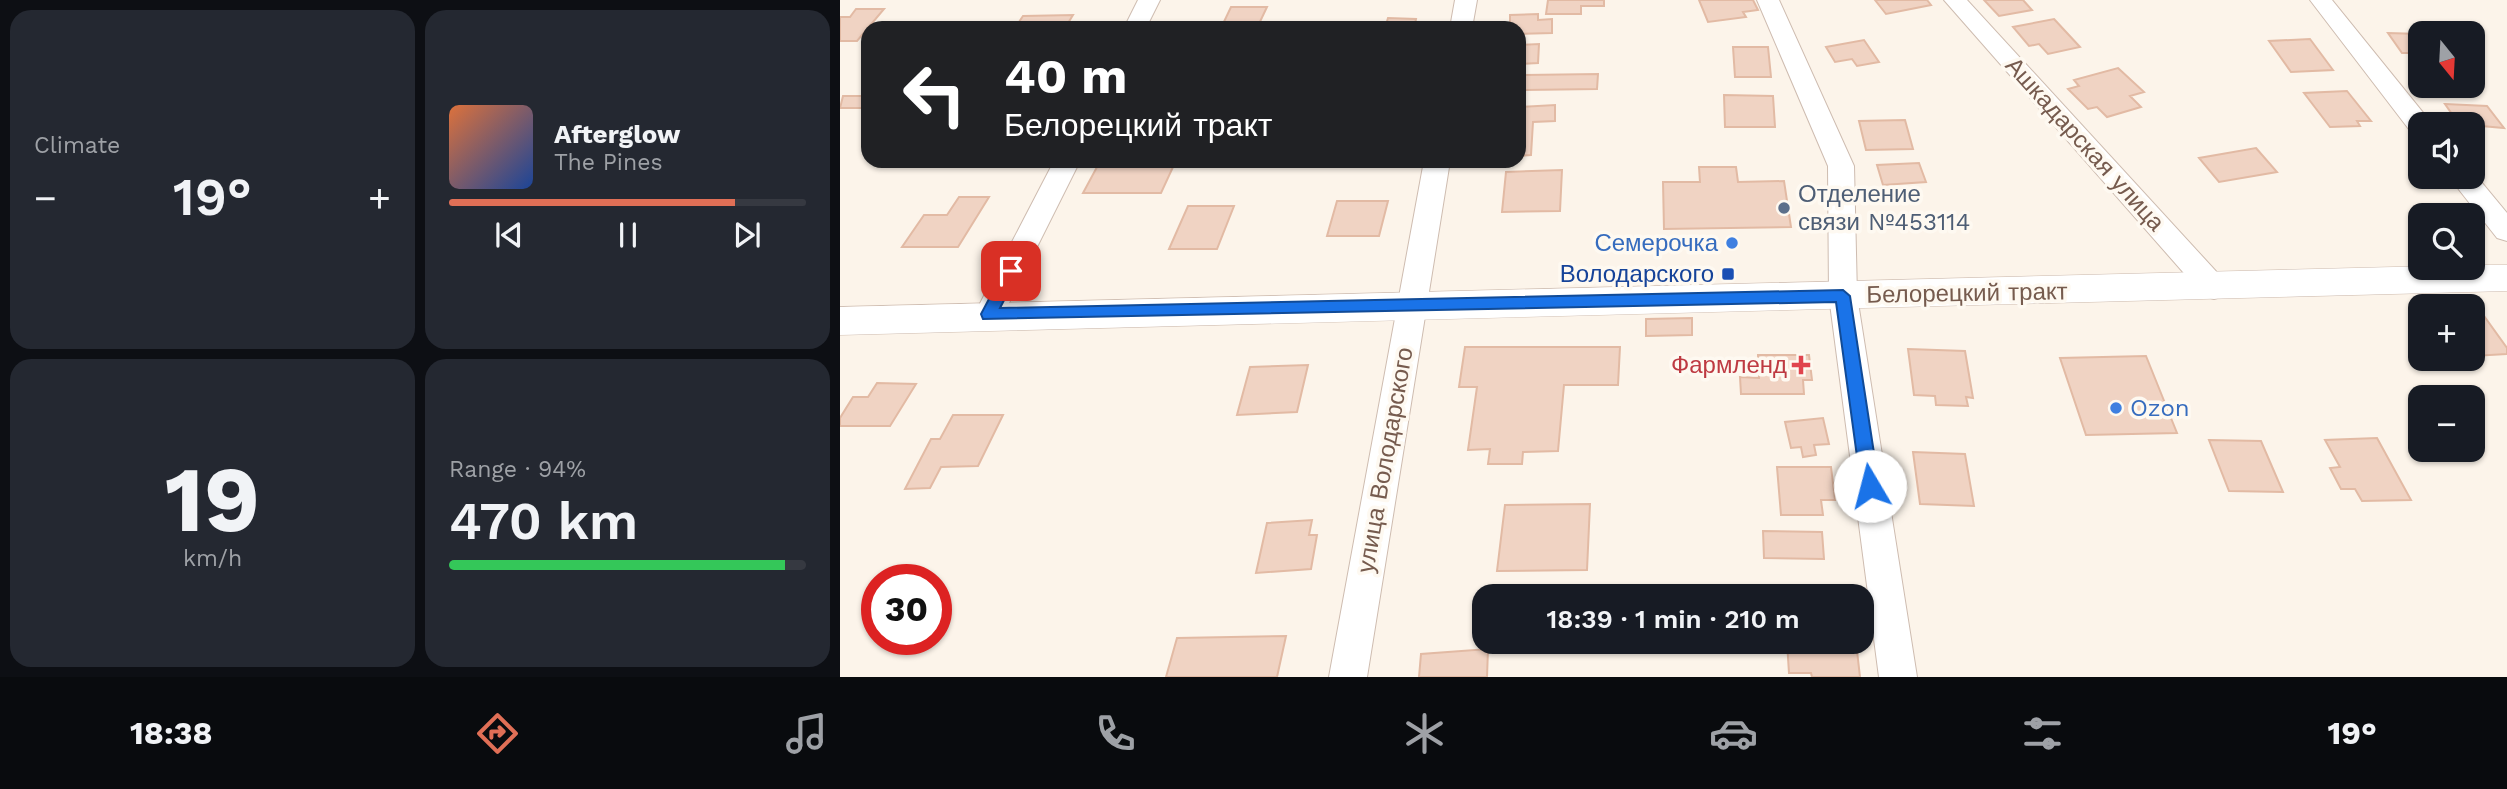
<!DOCTYPE html>
<meta charset="utf-8">
<style>
body{margin:0;font-family:"Work Sans",sans-serif;background:#242831;color:#f1f3f6;height:100vh;display:flex;flex-direction:column;font-size:26px;white-space:nowrap}
*{box-sizing:border-box;margin:0}
p{font-size:23px;color:#9ea1a6}
.icon{flex:none;width:38px;height:38px;fill:none;stroke:currentColor;stroke-width:2;stroke-linecap:round;stroke-linejoin:round}
.map{position:relative;flex:1;overflow:hidden}
.side{display:flex;flex-direction:column;gap:10px;padding:10px;background:#0d0f14;width:840px}
.side>*{flex:none}
.hud{position:absolute;left:21px;top:21px;width:665px;height:147px;border-radius:21px;box-shadow:0 2px 5px #0004;background:#202124;color:#fff;overflow:hidden}
.needle{width:46px;rotate:162deg}
.tools{position:absolute;left:1568px;top:21px;display:grid;gap:14px}
.tools a{display:grid;place-items:center;width:77px;height:77px;border-radius:14px;background:#171b24;box-shadow:0 2px 5px #0004;font-size:35px}
.speed{position:absolute;left:21px;top:564px;display:flex;gap:14px;font-size:35px;font-weight:700;text-align:center}
.speed>*{display:grid;place-content:center;width:91px;height:91px;border-radius:50%;background:#171b24;box-shadow:0 2px 5px #0004;line-height:1}
.speed .limit{border:10px solid #d22;background:#fff;color:#111}
.pin{position:absolute;display:grid;place-items:center;width:60px;height:60px;color:#fff;margin:-30px;border-radius:14px;box-shadow:0 4px 10px #0006}
.me{position:absolute;width:77px;margin:-38px;rotate:352deg;stroke-linejoin:round;filter:drop-shadow(0 0 5px #0008)}
.turn{display:flex;align-items:center;gap:24px;height:147px;padding:0 28px;font-size:32px}
.turn .icon{width:91px;height:91px;stroke-width:2.5}
.turn b{display:block;font-size:49px;line-height:60px}
.big{font-size:52px;font-weight:600;line-height:1.1}
.side .widget{flex:1;display:flex;flex-direction:column;justify-content:center;gap:10px;min-width:0;padding:0 24px;border-radius:21px;background:#242831}
.side .dial{align-items:center;gap:0}
.dial b{font-size:91px;line-height:1}
.song{display:flex;align-items:center;gap:21px}
.cover{width:84px;height:84px;border-radius:10px;background:linear-gradient(135deg,hsl(20 70% 55%),hsl(220 70% 35%))}
.played{height:7px;border-radius:4px;background:linear-gradient(90deg,#e06f56 80%,#363941 80%)}
.keys{display:flex;justify-content:space-around;direction:ltr}
.heat{display:flex;justify-content:space-between;align-items:center;font-size:38px;direction:ltr}
.charge{height:10px;border-radius:5px;background:linear-gradient(90deg,#34c759 94%,#363941 0)}
.side .tiles{flex:1;display:grid;gap:10px;grid-template-columns:repeat(2,1fr)}
.trip{position:absolute;left:632px;top:584px;width:402px;height:70px;border-radius:21px;background:#171b24;box-shadow:0 2px 5px #0004;font-weight:600;line-height:70px;text-align:center}
.tab-bar{display:flex;height:112px;justify-content:space-around;align-items:center;background:#090b0e;color:#9ea1a6}
.tab-bar .icon{width:49px;height:49px}
.tab-bar .selected{color:#e06f56}
.tab-bar b{font-size:32px;color:#f1f3f6}
main{display:flex;flex:1;min-height:0}
.map>svg:first-child{display:block}
.building{fill:#f0d3c3;stroke:#e2baa4;stroke-width:2}
.lines{fill:none;stroke-linecap:round;stroke-linejoin:round}
.minor-casing{stroke:#cebcb0;stroke-width:2}
.tertiary-casing{stroke:#cebcb0;stroke-width:1}
.minor{fill:#fff;fill-rule:evenodd}
.tertiary{fill:#fff;fill-rule:evenodd}
.route{fill:#1a73e8;stroke:#114b97;stroke-width:2}
.service-dot{fill:#5c6f8a;stroke:#fef9f1;stroke-width:2.5}
.shop-dot{fill:#3f7fe0;stroke:#fef9f1;stroke-width:2.5}
.transit-dot{fill:#1a4fb4;stroke:#fef9f1;stroke-width:2.5}
.health-dot{fill:#e0444e;stroke:#fef9f1;stroke-width:2.5}
.labels{text-anchor:middle;stroke-width:7;stroke-linejoin:round;paint-order:stroke}
.street-label{font-size:24px;fill:#765b4e;stroke:#fef9f1}
.service-label{font-size:24px;fill:#4e5e75;stroke:#fef9f1;text-anchor:start}
.shop-label{font-size:24px;fill:#366cbe;stroke:#fef9f1;text-anchor:end}
.transit-label{font-size:24px;fill:#164399;stroke:#fef9f1;text-anchor:end}
.health-label{font-size:24px;fill:#be3a42;stroke:#fef9f1;text-anchor:end}
</style>
<main>
<section class="side">
<div class="tiles">
<div class="widget"><p>Climate</p>
<div class="heat"><a>−</a><b class="big">19°</b><a>+</a></div>
</div>
<div class="widget">
<div class="song"><i class="cover"></i><div><b>Afterglow</b><p>The Pines</p></div></div>
<div class="played"></div>
<div class="keys"><svg class="icon" aria-label="previous" viewBox="0 0 24 24"><path d="M18 5L8 12l10 7zM5 5v14"/></svg><svg class="icon" aria-label="pause" viewBox="0 0 24 24"><path d="M8 5v14M16 5v14"/></svg><svg class="icon" aria-label="next" viewBox="0 0 24 24"><path d="M6 5l10 7-10 7zM19 5v14"/></svg></div>
</div>
<div class="widget dial"><b>19</b><p>km/h</p></div>
<div class="widget"><p>Range · 94%</p><b class="big">470 km</b><div class="charge"></div></div>
</div>
</section>
<div class="map">
<svg width="1667" height="677" viewBox="0 0 1667 677">
<rect width="100%" height="100%" fill="#fcf4ea"/>
<path class="building" d="M708 0H764V6H741V14H706Z
M859 0H913L918 10 903 12 906 17 868 22Z
M1035 0H1087L1091 5 1046 14Z
M1144 0H1183L1192 10 1159 16Z
M391 7H427L417 28H381Z
M16 9H44L17 41H0V17H10Z
M698 14V20L712 19V33L679 34V28H670V15Z
M233 15 225 28H175L183 16Z
M548 18 576 19 575 24 584 25 583 28H545Z
M1214 19 1240 47 1208 54 1199 44 1189 46 1173 27Z
M1548 33 1580 34V53H1562Z
M1470 39 1493 70 1451 72 1429 41Z
M1024 40 1039 62 1017 66 1012 59 995 62 986 47Z
M699 44 698 63 679 64V45Z
M893 47H928L931 77H895Z
M1278 68 1304 92 1290 96 1301 107 1267 117 1257 107 1248 109 1228 89 1239 86 1234 80Z
M758 74 757 89 679 90V75Z
M1507 91 1531 121H1517L1520 126 1490 127 1464 93Z
M884 95 933 96 935 127H885Z
M3 96H28V108H0Z
M1605 104 1647 106 1664 128 1619 124Z
M715 105V121L693 122 691 155 679 156V107Z
M1065 120 1073 149 1026 150 1019 121Z
M1416 148 1437 172 1379 182 1359 158Z
M281 161H315L312 167H333L321 193H243L257 167H278Z
M1079 163 1086 182 1043 185 1037 165Z
M859 167H896L898 182 944 181 951 227 824 229 823 182H860Z
M722 170 720 211 662 212 666 172Z
M119 197H149L118 247H62L84 215H107Z
M497 201H548L539 236H487Z
M348 206H394L377 249H329Z
M1633 309H1639L1667 348V354L1633 356Z
M852 318V335L806 336V319Z
M625 347H780L778 385H724L718 451 683 452 682 464H648L650 449 628 450 637 387H619Z
M1068 349 1125 351 1133 398 1126 397 1128 406 1096 405 1095 396 1074 395Z
M918 355H969L972 380H963L964 394H901L900 377 919 378Z
M1306 356 1337 433 1246 435 1220 358Z
M468 365 457 412 397 415 410 367Z
M37 383 76 384 50 426H0V418L13 397H28Z
M113 415H163L138 466 101 467 90 488 65 489 91 439H100Z
M983 418 989 444 974 445 976 455 963 457 961 447 951 448 945 422Z
M1537 438 1571 500 1522 501 1515 489H1501L1490 468 1500 467 1485 440Z
M1369 440 1421 441 1443 492 1389 491Z
M1073 452 1125 454 1134 506 1080 504Z
M937 467H991L995 500H981L983 515H941Z
M750 504 747 570 657 571 665 505Z
M472 520 469 535H477L471 569 416 573 427 523Z
M923 531 982 532 984 559 924 558Z
M446 636 437 677H326L337 638Z
M947 642H1016L1020 677H972L971 673H949Z
M648 649 647 677H579L581 654Z"/>
<g class="lines">
<defs>
<path id="minor" d="M298 0H320L306 28H284Z
M615 0H637L632 28H610Z
M917 0H939L1014 166 1017 296 1077 677H1039L989 296 988 166Z
M1104 0H1127L1384 280 1388 288 1384 296 1374 299 1364 296Z
M1470 0H1492L1589 120 1591 124H1580V134L1571 132Z
M214 161H240L159 323 149 327 139 323 134 315Z
M584 161H610L527 677H489Z
M1633 172 1667 213V241L1657 238 1609 177H1633Z"/>
<path id="tertiary" d="M1633 265H1667V291L0 335V307Z"/>
</defs>
<use href="#minor" class="minor-casing"/>
<use href="#tertiary" class="tertiary-casing"/>
<use href="#minor" class="minor"/>
<use href="#tertiary" class="tertiary"/>
</g>
<path class="route" d="M171 265 179 271 160 308 1003 290 1010 296 1039 486 1037 492 1030 495 1024 492 1021 486 996 302 143 319 141 314 166 267Z"/>
<circle class="service-dot" cx="944" cy="208" r="7"/>
<g class="shop-dot">
<circle cx="892" cy="243" r="7"/>
<circle cx="1276" cy="408" r="7"/>
</g>
<rect class="transit-dot" x="881" y="267" width="14" height="14" rx="3.5"/>
<path class="health-dot" d="M957.5 354.5h7v7h7v7h-7v7h-7v-7h-7v-7h7z"/>
<g class="labels">
<g class="street-label">
<text transform="translate(1245 144) rotate(48)" y="8">Ашкадарская улица</text>
<text transform="translate(1127 293) rotate(-1)" y="8">Белорецкий тракт</text>
<text transform="translate(545 460) rotate(-80)" y="8">улица Володарского</text>
</g>
<g class="service-label">
<text x="958" y="202">Отделение<tspan x="958" dy="28">связи №453114</tspan></text>
</g>
<g class="shop-label">
<text x="878" y="251">Семерочка</text>
<text x="1290" y="416" text-anchor="start">Ozon</text>
</g>
<g class="transit-label">
<text x="874" y="282">Володарского</text>
</g>
<g class="health-label">
<text x="947" y="373">Фармленд</text>
</g>
</g>
</svg>
<div class="tools">
<a><svg class="needle" viewBox="-14 -14 28 28"><path d="M0-13l5 13h-10z" fill="#e53935"/><path d="M0 13l5-13h-10z" fill="#9ea1a6"/></svg></a>
<a><svg class="icon" aria-label="sound" viewBox="0 0 24 24"><path d="M4 9h4l5-4v14l-5-4H4zM17 9q2 3 0 6"/></svg></a>
<a><svg class="icon" aria-label="search" viewBox="0 0 24 24"><circle cx="10" cy="10" r="6"/><path d="M15 15l6 6"/></svg></a>
<a>+</a>
<a>−</a>
</div>
<div class="speed"><div class="limit">30</div></div>
<div class="pin" style="left:171px;top:271px;background:#d93025"><svg class="icon" aria-label="arrive" viewBox="0 0 24 24"><path d="M6 21V4h12l-3 4 3 4H6"/></svg></div>
<svg class="me" style="left:1030px;top:486px" viewBox="-20 -20 40 40"><circle r="19" fill="#fff"/><path d="M0-13L10 11 0 6-10 11z" fill="#1a73e8"/></svg>
<div class="trip">18:39 · 1 min · 210 m</div>
<div class="hud">
<div class="turn"><svg class="icon" aria-label="left" viewBox="0 0 24 24"><path d="M17 20v-9H6M10 6l-5 5 5 5"/></svg><div><b>40 m</b>Белорецкий тракт</div></div>
</div>
</div>
</main>
<nav class="tab-bar">
<b>18:38</b>
<svg class="icon selected" aria-label="directions" viewBox="0 0 24 24"><path d="M12 3l9 9-9 9-9-9zM9 14v-3h6M13 9l2 2-2 2"/></svg>
<svg class="icon" aria-label="music" viewBox="0 0 24 24"><path d="M9 18V5l10-2v13"/><circle cx="6" cy="18" r="3"/><circle cx="16" cy="16" r="3"/></svg>
<svg class="icon" aria-label="phone" viewBox="0 0 24 24"><path d="M5 4h4l2 5-3 2q2 4 5 5l2-3 5 2v4C11 20 4 13 5 4z"/></svg>
<svg class="icon" aria-label="climate" viewBox="0 0 24 24"><path d="M12 3v18M4 7l16 10M4 17L20 7"/></svg>
<svg class="icon" aria-label="car" viewBox="0 0 24 24"><path d="M5 17H2v-5l4-1 3-4h7l3 4 3 1v5h-3M9 17h6M6 11h13"/><circle cx="7" cy="17" r="2"/><circle cx="17" cy="17" r="2"/></svg>
<svg class="icon" aria-label="filters" viewBox="0 0 24 24"><path d="M4 7h16M4 17h16"/><circle cx="9" cy="7" r="2"/><circle cx="15" cy="17" r="2"/></svg>
<b>19°</b>
</nav>
